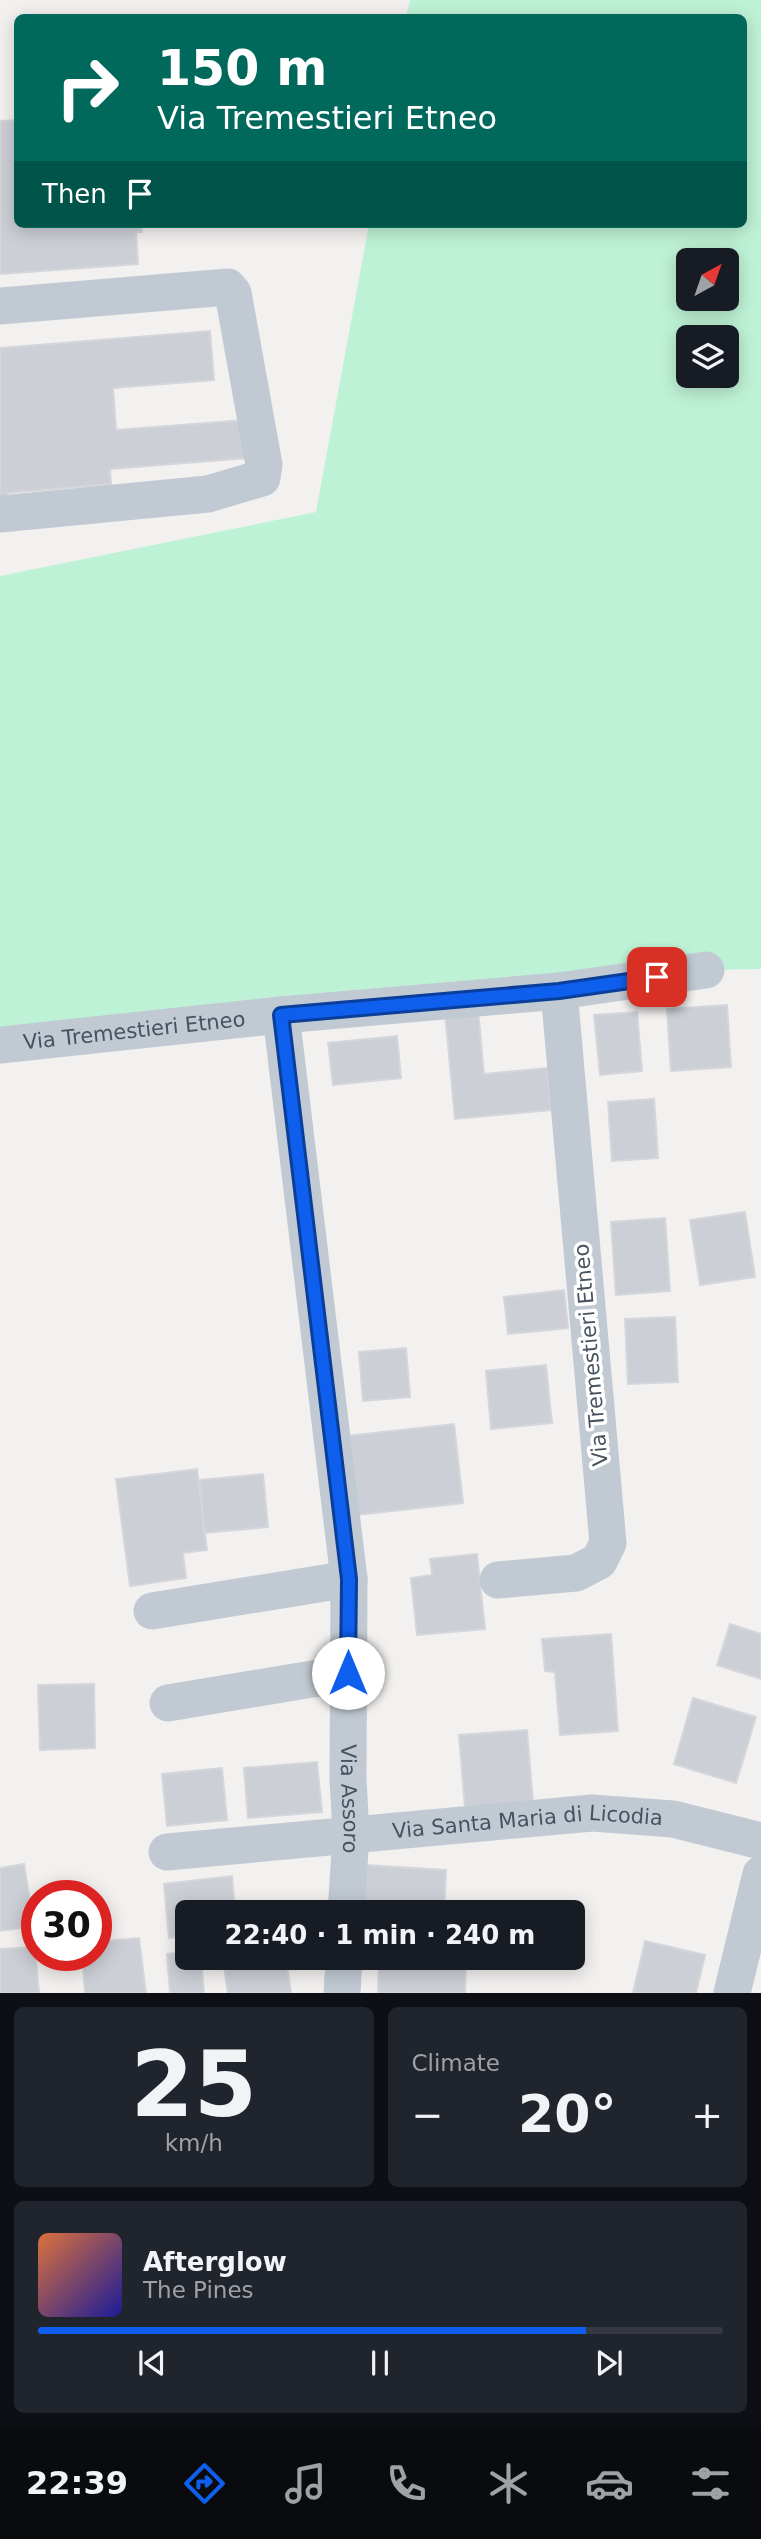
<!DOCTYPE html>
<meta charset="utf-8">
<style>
body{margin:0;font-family:"DejaVu Sans",sans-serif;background:#20242c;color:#f1f3f6;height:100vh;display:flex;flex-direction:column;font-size:26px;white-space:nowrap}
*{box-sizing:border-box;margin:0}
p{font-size:23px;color:#9ea1a6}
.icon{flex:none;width:38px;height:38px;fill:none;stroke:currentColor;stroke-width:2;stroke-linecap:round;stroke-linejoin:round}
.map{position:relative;height:1993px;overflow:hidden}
.panel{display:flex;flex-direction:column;gap:14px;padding:14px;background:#0d0f14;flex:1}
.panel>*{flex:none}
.hud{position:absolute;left:14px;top:14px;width:733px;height:214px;border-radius:10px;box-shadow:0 4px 18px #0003;background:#00695c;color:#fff;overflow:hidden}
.needle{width:46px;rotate:40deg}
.controls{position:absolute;left:676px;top:248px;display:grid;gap:14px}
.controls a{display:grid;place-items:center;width:63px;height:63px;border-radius:10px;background:#171b24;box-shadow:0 4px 18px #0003;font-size:35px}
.speed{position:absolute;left:21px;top:1880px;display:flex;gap:14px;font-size:35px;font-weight:700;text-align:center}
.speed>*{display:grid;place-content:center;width:91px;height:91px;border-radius:50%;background:#171b24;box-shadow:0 4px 18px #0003;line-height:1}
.speed .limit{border:10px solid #d22;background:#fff;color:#111}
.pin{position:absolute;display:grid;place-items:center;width:60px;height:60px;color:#fff;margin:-30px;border-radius:14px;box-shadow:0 4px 10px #0006}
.me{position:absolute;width:77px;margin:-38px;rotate:0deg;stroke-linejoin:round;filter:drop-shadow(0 0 5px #0008)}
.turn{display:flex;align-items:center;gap:24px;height:147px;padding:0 28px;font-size:32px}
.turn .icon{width:91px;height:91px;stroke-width:2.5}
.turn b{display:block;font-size:49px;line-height:60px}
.then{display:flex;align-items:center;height:66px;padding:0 28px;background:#0003;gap:14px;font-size:26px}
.big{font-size:52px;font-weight:700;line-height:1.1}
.panel .widget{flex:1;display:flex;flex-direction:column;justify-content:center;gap:10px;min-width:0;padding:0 24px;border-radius:10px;background:#20242c}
.panel .dial{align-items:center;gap:0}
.dial b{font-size:91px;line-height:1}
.song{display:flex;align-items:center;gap:21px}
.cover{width:84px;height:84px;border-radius:10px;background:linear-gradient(135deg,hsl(20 70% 55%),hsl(240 70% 35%))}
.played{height:7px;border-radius:4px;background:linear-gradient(90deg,#0f5fee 80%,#363941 80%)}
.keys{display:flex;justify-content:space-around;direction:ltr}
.heat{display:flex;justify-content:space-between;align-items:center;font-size:38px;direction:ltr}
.panel .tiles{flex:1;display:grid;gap:14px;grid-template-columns:1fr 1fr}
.widget:last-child{grid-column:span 2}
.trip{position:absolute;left:175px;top:1900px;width:410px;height:70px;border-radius:10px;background:#171b24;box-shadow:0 4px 18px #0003;font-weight:700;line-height:70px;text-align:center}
.menu{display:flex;height:112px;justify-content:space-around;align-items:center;background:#090b0e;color:#9ea1a6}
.menu .icon{width:49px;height:49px}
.menu .active{color:#0f5fee}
.menu b{font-size:32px;color:#f1f3f6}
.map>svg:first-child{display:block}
.green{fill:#bef2d6;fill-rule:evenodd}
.building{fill:#cccfd6;stroke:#d4d6dc;stroke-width:2}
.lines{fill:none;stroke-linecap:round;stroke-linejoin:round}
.minor{stroke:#c1cad3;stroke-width:37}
.route-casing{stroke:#0a3e9b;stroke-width:18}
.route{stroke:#0f5fee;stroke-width:12}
.labels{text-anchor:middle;stroke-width:7;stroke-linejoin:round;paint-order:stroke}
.street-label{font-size:21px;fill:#47525f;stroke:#fff}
</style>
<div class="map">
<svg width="761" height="1993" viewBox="0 0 761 1993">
<rect width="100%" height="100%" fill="#f3f1f0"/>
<path class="green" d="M410 0H761V969L706 970 0 1045V576L316 512 369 224H744V18L406 17ZM688 261H726V299H688ZM688 338H726V376H688Z"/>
<path class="building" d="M18 120V224H141L142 232H136L138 264 0 274V121Z
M210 331 214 380 113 388 116 430 244 420 247 458 110 469 111 484 7 493 9 508H0V348Z
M727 1005 731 1067 671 1071 667 1009Z
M478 1010 484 1074 547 1068 551 1110 455 1119 445 1013Z
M637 1012 642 1071 600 1075 594 1015Z
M397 1036 401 1078 333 1085 328 1043Z
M654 1099 658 1158 612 1161 608 1102Z
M745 1212 755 1277 700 1285 690 1220Z
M665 1218 670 1291 616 1295 611 1222Z
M564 1290 568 1328 508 1334 504 1297Z
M675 1317 678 1382 628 1384 625 1319Z
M406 1348 410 1397 363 1401 359 1352Z
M546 1365 552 1423 491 1429 486 1371Z
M454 1424 463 1503 357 1515 348 1436Z
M197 1469 207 1550 183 1553 186 1578 130 1586 116 1479Z
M263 1474 268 1527 204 1533 200 1480Z
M477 1554 485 1629 417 1635 411 1578 432 1575 430 1559Z
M730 1624 761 1634V1679L717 1665Z
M611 1634 618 1731 560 1735 555 1672 545 1671 542 1639Z
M94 1684 95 1748 40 1750 38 1685Z
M693 1698 756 1717 736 1783 674 1764Z
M527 1730 533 1803 465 1808 459 1735Z
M317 1762 322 1812 248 1818 244 1768Z
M222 1768 227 1820 167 1826 162 1774Z
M24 1864 34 1926 0 1931V1868Z
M365 1865 446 1870 444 1913H362Z
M232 1876 235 1913H187V1936L169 1938 164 1884Z
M139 1938 146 1993H85L82 1955H96V1942Z
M645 1941 705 1955 696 1993H633Z
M35 1947 39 1993H0V1949Z
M187 1952V1958H201L204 1993H170L167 1954Z
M286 1958 291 1993H228L224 1967Z
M379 1958H466L465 1993H378Z"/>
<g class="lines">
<g class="minor">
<path d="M0 306 228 287 233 293 264 465 262 478 208 494 0 514"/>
<path id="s1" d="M281 1015 349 1579 348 1779 351 1834 346 1913"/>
<path id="s2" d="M0 1045 281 1015 559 991 706 970"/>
<path d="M498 1580 576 1573 599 1561 608 1543 559 991"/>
<path d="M152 1611 349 1579"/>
<path d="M168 1703 348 1673"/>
<path id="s3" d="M167 1852 592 1813 673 1819 761 1841"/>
<path d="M342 1993 344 1958"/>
<path d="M732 1993 761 1874"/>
</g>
</g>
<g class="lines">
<defs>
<path id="route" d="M348 1673 349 1579 281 1015 559 991 657 977"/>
</defs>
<use href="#route" class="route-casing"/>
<use href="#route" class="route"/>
</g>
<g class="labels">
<g class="street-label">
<text dy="7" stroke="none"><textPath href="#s2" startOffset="135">Via Tremestieri Etneo</textPath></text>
<text transform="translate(591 1355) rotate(-95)" y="7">Via Tremestieri Etneo</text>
<text dy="7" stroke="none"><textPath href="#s1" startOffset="788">Via Assoro</textPath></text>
<text dy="7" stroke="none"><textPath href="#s3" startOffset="362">Via Santa Maria di Licodia</textPath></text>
</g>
</g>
</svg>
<div class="controls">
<a><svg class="needle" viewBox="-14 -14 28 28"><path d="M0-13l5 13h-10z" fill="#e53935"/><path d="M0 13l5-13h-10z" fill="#9ea1a6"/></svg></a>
<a><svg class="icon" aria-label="layers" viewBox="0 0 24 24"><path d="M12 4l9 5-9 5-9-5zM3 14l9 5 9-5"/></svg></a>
</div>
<div class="speed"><div class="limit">30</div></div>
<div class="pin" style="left:657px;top:977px;background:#d93025"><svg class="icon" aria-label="arrive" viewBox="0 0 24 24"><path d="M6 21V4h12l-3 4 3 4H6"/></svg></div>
<svg class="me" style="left:348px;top:1673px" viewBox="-20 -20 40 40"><circle r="19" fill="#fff"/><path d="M0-13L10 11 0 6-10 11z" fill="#0f5fee"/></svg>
<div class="trip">22:40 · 1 min · 240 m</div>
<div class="hud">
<div class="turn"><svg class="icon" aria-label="right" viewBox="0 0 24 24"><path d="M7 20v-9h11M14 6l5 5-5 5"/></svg><div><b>150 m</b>Via Tremestieri Etneo</div></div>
<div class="then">Then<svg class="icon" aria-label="arrive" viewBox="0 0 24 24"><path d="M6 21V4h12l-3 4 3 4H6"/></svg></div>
</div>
</div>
<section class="panel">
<div class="tiles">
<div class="widget dial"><b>25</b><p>km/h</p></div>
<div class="widget"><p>Climate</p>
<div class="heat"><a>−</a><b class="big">20°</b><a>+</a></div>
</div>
<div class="widget">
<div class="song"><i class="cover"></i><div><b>Afterglow</b><p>The Pines</p></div></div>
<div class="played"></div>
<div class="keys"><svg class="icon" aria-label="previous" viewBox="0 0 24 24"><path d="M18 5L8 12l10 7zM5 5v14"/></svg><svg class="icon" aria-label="pause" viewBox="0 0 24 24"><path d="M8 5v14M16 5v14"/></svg><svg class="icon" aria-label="next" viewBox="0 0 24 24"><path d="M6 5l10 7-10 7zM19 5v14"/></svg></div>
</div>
</div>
</section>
<nav class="menu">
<b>22:39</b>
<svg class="icon active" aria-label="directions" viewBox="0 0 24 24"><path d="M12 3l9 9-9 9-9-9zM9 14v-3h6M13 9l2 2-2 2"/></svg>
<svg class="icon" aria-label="music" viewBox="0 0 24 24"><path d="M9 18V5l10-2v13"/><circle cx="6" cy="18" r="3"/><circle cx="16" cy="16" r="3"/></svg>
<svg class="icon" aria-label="phone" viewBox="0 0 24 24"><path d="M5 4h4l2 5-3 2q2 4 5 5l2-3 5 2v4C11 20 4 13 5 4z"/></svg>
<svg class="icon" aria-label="climate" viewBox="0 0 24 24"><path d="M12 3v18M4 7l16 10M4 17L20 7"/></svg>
<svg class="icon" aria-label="car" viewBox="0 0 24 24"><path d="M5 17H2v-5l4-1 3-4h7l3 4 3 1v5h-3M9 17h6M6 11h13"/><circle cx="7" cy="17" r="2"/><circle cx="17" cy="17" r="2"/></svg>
<svg class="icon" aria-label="filters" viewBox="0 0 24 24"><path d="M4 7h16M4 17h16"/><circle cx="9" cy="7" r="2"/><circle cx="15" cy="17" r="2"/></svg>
</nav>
